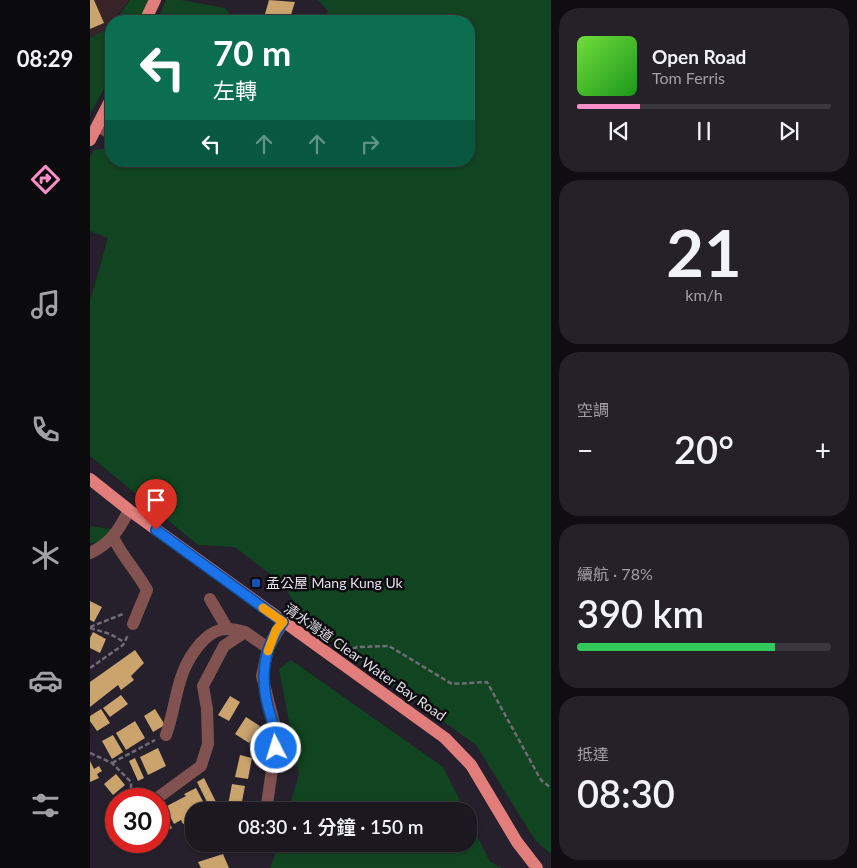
<!DOCTYPE html>
<html lang="zh-TW">
<meta charset="utf-8">
<style>
body{margin:0;font-family:Lato,"Noto Sans TC",sans-serif;background:#252129;color:#f1f3f6;height:100vh;display:flex;flex-direction:column;font-size:19px;white-space:nowrap}
*{box-sizing:border-box;margin:0}
p{font-size:16px;color:#a0a0a5}
.icon{flex:none;width:28px;height:28px;fill:none;stroke:currentColor;stroke-width:2;stroke-linecap:round;stroke-linejoin:round}
.map{position:relative;flex:1;overflow:hidden}
.sheet{display:flex;flex-direction:column;gap:8px;padding:8px;background:#0f0d12;width:306px}
.sheet>*{flex:none}
.guide{position:absolute;left:15px;top:15px;width:370px;height:152px;border-radius:20px;box-shadow:0 1px 4px #0004,0 0 0 1px #3a373e;background:#0b6e4f;color:#fff;overflow:hidden}
.speed{position:absolute;left:15px;top:788px;display:flex;gap:10px;font-size:25px;font-weight:700;text-align:center}
.speed>*{display:grid;place-content:center;width:65px;height:65px;border-radius:50%;background:#1c1820;box-shadow:0 1px 4px #0004,0 0 0 1px #3a373e;line-height:1}
.speed .limit{border:8px solid #d22;background:#fff;color:#111}
.pin{position:absolute;display:grid;place-items:center;width:42px;height:42px;color:#fff;margin:-51px -21px;border-radius:50% 50% 50% 0;rotate:-45deg;box-shadow:0 0 5px #0007}
.pin .icon{rotate:45deg}
.me{position:absolute;width:55px;margin:-28px;rotate:355deg;stroke-linejoin:round;filter:drop-shadow(0 0 4px #0008)}
.turn{display:flex;align-items:center;gap:18px;height:105px;padding:0 25px;font-size:22px}
.turn .icon{width:65px;height:65px;stroke-width:2.5}
.turn b{display:block;font-size:35px;line-height:42px}
.lanes{display:flex;align-items:center;height:48px;padding:0 25px;background:#0003;justify-content:center;gap:25px;direction:ltr}
.lanes .off{opacity:.35}
.big{font-size:38px;font-weight:600;line-height:1.1}
.sheet .tile{flex:1;display:flex;flex-direction:column;justify-content:center;gap:8px;min-width:0;padding:0 18px;border-radius:20px;background:#252129}
.sheet .dial{align-items:center;gap:0}
.dial b{font-size:65px;line-height:1}
.song{display:flex;align-items:center;gap:15px}
.cover{width:60px;height:60px;border-radius:8px;background:linear-gradient(135deg,hsl(100 70% 55%),hsl(120 70% 35%))}
.played{height:5px;border-radius:2px;background:linear-gradient(90deg,#f990ca 25%,#3a373e 25%)}
.keys{display:flex;justify-content:space-around;direction:ltr}
.heat{display:flex;justify-content:space-between;align-items:center;font-size:28px;direction:ltr}
.charge{height:8px;border-radius:4px;background:linear-gradient(90deg,#34c759 78%,#3a373e 0)}
.trip{position:absolute;left:95px;top:802px;width:292px;height:50px;border-radius:20px;background:#1c1820;box-shadow:0 1px 4px #0004,0 0 0 1px #3a373e;font-weight:600;line-height:50px;text-align:center}
main{display:flex;flex:1;min-height:0}
.menu{display:flex;flex-direction:column;width:90px;justify-content:space-around;align-items:center;background:#0b0a0d;color:#a0a0a5}
.menu .icon{width:35px;height:35px}
.menu .active{color:#f990ca}
.menu b{font-size:22px;color:#f1f3f6}
.map>svg:first-child{display:block}
.education{fill:#362429}
.green{fill:#114420}
.building{fill:#caa36d}
.lines{fill:none;stroke-linecap:round;stroke-linejoin:round}
.path{stroke:#706c75;stroke-width:2.5;stroke-dasharray:5 2.5;stroke-linecap:butt}
.minor{stroke:#81524f;stroke-width:12}
.major{stroke:#e17e7b;stroke-width:12}
.route-casing{stroke:#114b97;stroke-width:12}
.route{stroke:#1a73e8;stroke-width:9}
.slow{stroke:#f59e0b;stroke-width:9}
.transit-dot{fill:#1a4fb4;stroke:#0d0b10;stroke-width:2}
.labels{text-anchor:middle;stroke-width:5;stroke-linejoin:round;paint-order:stroke}
.poi-label{font-size:14px;fill:#e1dee5;stroke:#0d0b10;text-anchor:start}
.street-label{font-size:14px;fill:#e1dee5;stroke:#0d0b10}
</style>
<main>
<nav class="menu">
<b>08:29</b>
<svg class="icon active" aria-label="directions" viewBox="0 0 24 24"><path d="M12 3l9 9-9 9-9-9zM9 14v-3h6M13 9l2 2-2 2"/></svg>
<svg class="icon" aria-label="music" viewBox="0 0 24 24"><path d="M9 18V5l10-2v13"/><circle cx="6" cy="18" r="3"/><circle cx="16" cy="16" r="3"/></svg>
<svg class="icon" aria-label="phone" viewBox="0 0 24 24"><path d="M5 4h4l2 5-3 2q2 4 5 5l2-3 5 2v4C11 20 4 13 5 4z"/></svg>
<svg class="icon" aria-label="climate" viewBox="0 0 24 24"><path d="M12 3v18M4 7l16 10M4 17L20 7"/></svg>
<svg class="icon" aria-label="car" viewBox="0 0 24 24"><path d="M5 17H2v-5l4-1 3-4h7l3 4 3 1v5h-3M9 17h6M6 11h13"/><circle cx="7" cy="17" r="2"/><circle cx="17" cy="17" r="2"/></svg>
<svg class="icon" aria-label="filters" viewBox="0 0 24 24"><path d="M4 7h16M4 17h16"/><circle cx="9" cy="7" r="2"/><circle cx="15" cy="17" r="2"/></svg>
</nav>
<div class="map">
<svg width="461" height="868" viewBox="0 0 461 868">
<rect width="100%" height="100%" fill="#25202b"/>
<path class="education" d="M0 0H39L0 50Z"/>
<path class="green" d="M40 0H63L52 21H25Z
M76 0H91L135 8 145 21H67Z
M228 0H461V854L445 840 386 745 216 623 193 584 145 547 108 545 0 456V301L18 238 0 231V158L4 150 21 148V161H379V21H233L238 11Z
M21 27V76L0 114V38Z
M0 526 21 529 13 542 0 543Z
M201 660 353 767 375 811H198L209 774 189 669Z
M379 820 400 862 412 868H180L189 844H379Z"/>
<path class="building" d="M0 0H4L14 23 0 29Z
M179 0 205 2 199 21H173Z
M0 601 12 607 4 622 0 620Z
M3 632 16 639 10 653 0 648V638Z
M45 650 54 663 41 676 44 680 31 690 28 685 0 707V682Z
M31 695 38 704 20 717 13 708Z
M140 696 150 702 139 721 128 715Z
M11 709 20 723 7 731 0 721V716Z
M65 709 75 725 63 732 54 716Z
M156 717 170 726 159 743 145 734Z
M45 721 55 738 36 750 26 733Z
M23 735 33 752 22 759 12 741Z
M68 748 76 766 58 775 50 757Z
M150 755 162 758 158 779 145 777Z
M45 758 54 778 48 781 39 761Z
M0 761 4 769 9 766 12 771 7 774 9 778 0 782Z
M26 774 35 785 23 795 14 784Z
M114 778 126 802 119 806 107 782Z
M142 784 155 786 151 807 138 805Z
M56 788 58 799H47L45 790Z
M106 788 118 811H104V815L100 817 102 820 93 824 91 820 84 824 75 807 96 796 94 794Z
M73 810 82 828 71 834 69 813Z
M133 854 139 868H111L108 862Z"/>
<g class="lines">
<path class="path" d="M0 627 33 614
M0 628 20 634 34 642
M256 652 267 647 299 646 362 684 397 682 451 780 461 788
M0 668 33 645 38 635
M0 753 22 763 41 782V799
M22 763 65 740"/>
<path class="minor" d="M8 126 21 134
M23 537C33 558 46 570 57 590L43 624
M0 553C20 544 29 530 39 510
M120 599 137 628
M76 735C88 701 85 673 110 644 124 628 136 626 155 632
M66 799 111 766 118 744 117 709 113 686 134 646 155 632 178 648 193 622
M176 811 187 735 172 676 178 648"/>
<path class="major" d="M55 21 65 0
M0 140 21 99
M0 479 39 510 355 738 381 765 427 842 447 868"/>
</g>
<g class="lines">
<defs>
<path id="route" d="M66 530 193 622C173 648 170 676 178 707 182 722 187 733 186 748"/>
</defs>
<use href="#route" class="route-casing"/>
<use href="#route" class="route"/>
<path class="slow" d="M173 608 193 622 186 630 178 651"/>
</g>
<rect class="transit-dot" x="161" y="578" width="10" height="10" rx="2.5"/>
<g class="labels">
<g class="poi-label">
<text x="176" y="588">孟公屋 Mang Kung Uk</text>
</g>
<g class="street-label">
<text transform="translate(275 662) rotate(35)" y="5">清水灣道 Clear Water Bay Road</text>
</g>
</g>
</svg>
<div class="speed"><div class="limit">30</div></div>
<div class="pin" style="left:66px;top:530px;background:#d93025"><svg class="icon" aria-label="arrive" viewBox="0 0 24 24"><path d="M6 21V4h12l-3 4 3 4H6"/></svg></div>
<svg class="me" style="left:186px;top:748px" viewBox="-20 -20 40 40"><circle r="17" fill="#1a73e8" stroke="#fff" stroke-width="3"/><path d="M0-11L8 9 0 5-8 9z" fill="#fff"/></svg>
<div class="trip">08:30 · 1 分鐘 · 150 m</div>
<div class="guide">
<div class="turn"><svg class="icon" aria-label="left" viewBox="0 0 24 24"><path d="M17 20v-9H6M10 6l-5 5 5 5"/></svg><div><b>70 m</b>左轉</div></div>
<div class="lanes"><svg class="icon" aria-label="left" viewBox="0 0 24 24"><path d="M17 20v-9H6M10 6l-5 5 5 5"/></svg><svg class="icon off" aria-label="ahead" viewBox="0 0 24 24"><path d="M12 20V5M6 11l6-6 6 6"/></svg><svg class="icon off" aria-label="ahead" viewBox="0 0 24 24"><path d="M12 20V5M6 11l6-6 6 6"/></svg><svg class="icon off" aria-label="right" viewBox="0 0 24 24"><path d="M7 20v-9h11M14 6l5 5-5 5"/></svg></div>
</div>
</div>
<section class="sheet">
<div class="tile">
<div class="song"><i class="cover"></i><div><b>Open Road</b><p>Tom Ferris</p></div></div>
<div class="played"></div>
<div class="keys"><svg class="icon" aria-label="previous" viewBox="0 0 24 24"><path d="M18 5L8 12l10 7zM5 5v14"/></svg><svg class="icon" aria-label="pause" viewBox="0 0 24 24"><path d="M8 5v14M16 5v14"/></svg><svg class="icon" aria-label="next" viewBox="0 0 24 24"><path d="M6 5l10 7-10 7zM19 5v14"/></svg></div>
</div>
<div class="tile dial"><b>21</b><p>km/h</p></div>
<div class="tile"><p>空調</p>
<div class="heat"><a>−</a><b class="big">20°</b><a>+</a></div>
</div>
<div class="tile"><p>續航 · 78%</p><b class="big">390 km</b><div class="charge"></div></div>
<div class="tile"><p>抵達</p><b class="big">08:30</b></div>
</section>
</main>
